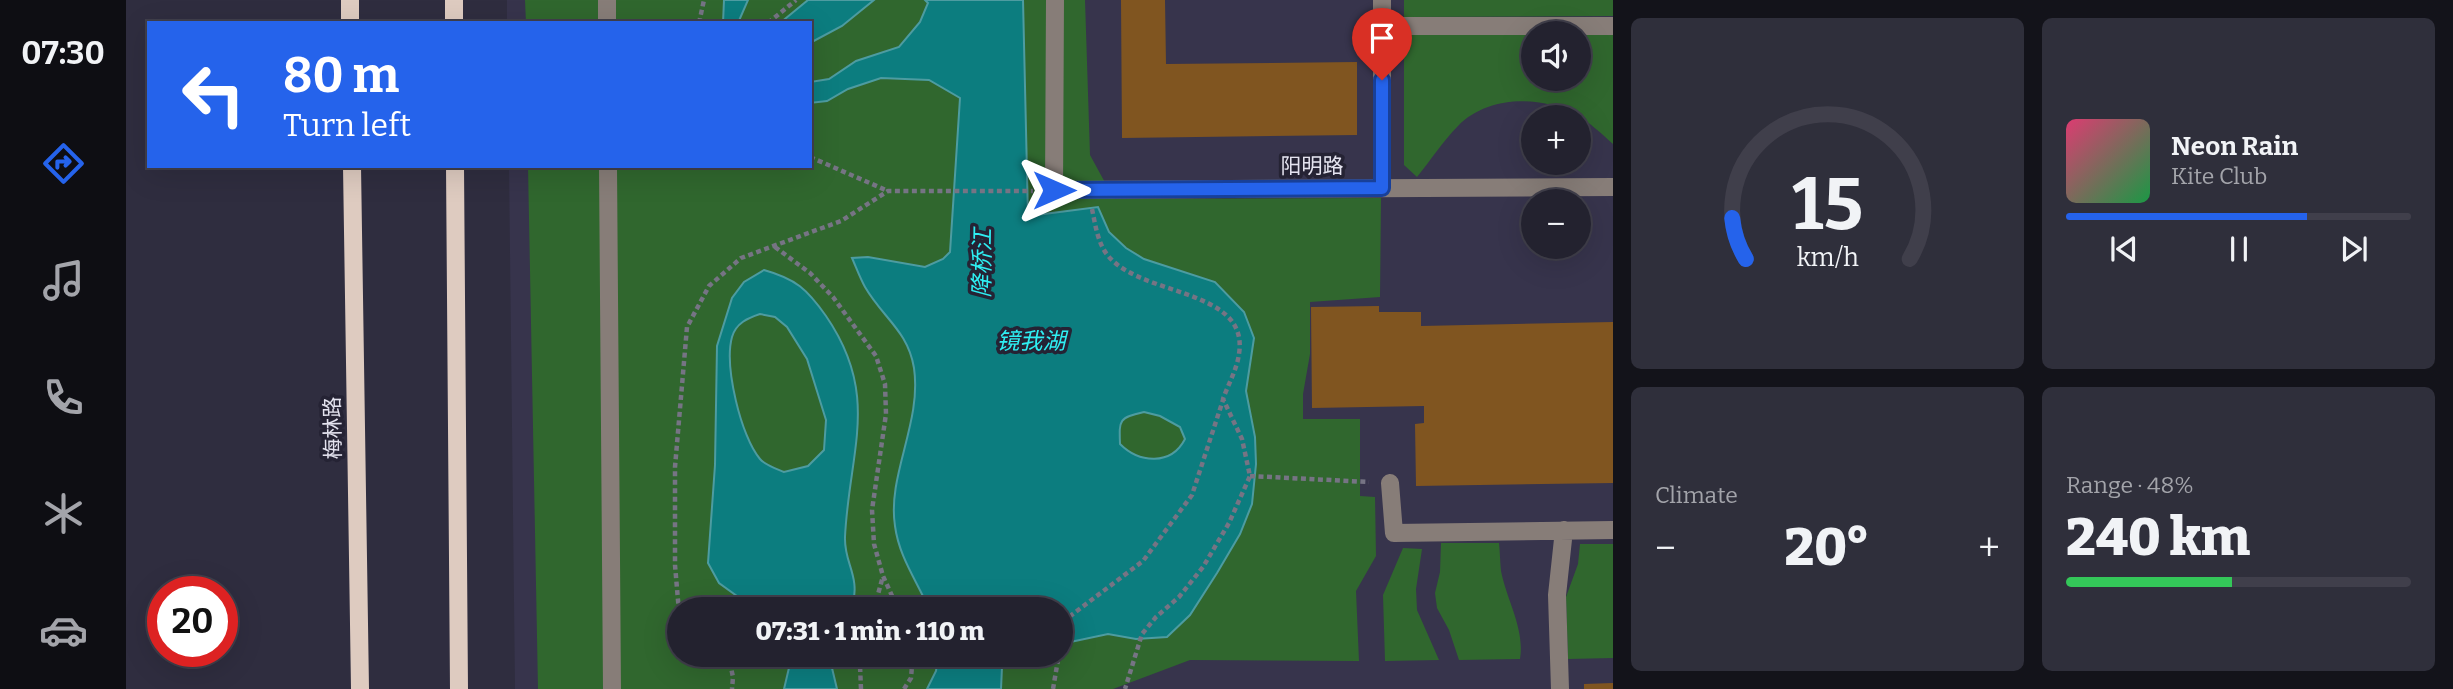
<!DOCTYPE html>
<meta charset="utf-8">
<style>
body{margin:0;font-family:Bitter,"Noto Sans SC",serif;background:#2f2f3b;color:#f1f3f6;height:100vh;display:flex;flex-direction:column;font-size:26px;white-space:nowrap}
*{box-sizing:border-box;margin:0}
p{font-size:23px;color:#a3a4aa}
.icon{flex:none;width:38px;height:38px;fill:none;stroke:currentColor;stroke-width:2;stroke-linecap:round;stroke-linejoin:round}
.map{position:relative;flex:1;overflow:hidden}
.details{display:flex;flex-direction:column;gap:18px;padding:18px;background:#13131a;width:840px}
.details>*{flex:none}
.guide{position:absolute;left:21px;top:21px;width:665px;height:147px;border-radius:0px;box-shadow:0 7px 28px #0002,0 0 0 2px #403f4b;background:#2563eb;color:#fff;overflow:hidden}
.tools{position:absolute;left:1395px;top:21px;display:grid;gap:14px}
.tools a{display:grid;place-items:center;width:70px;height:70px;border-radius:50%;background:#23222f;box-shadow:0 7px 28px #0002,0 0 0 2px #403f4b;font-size:35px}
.speed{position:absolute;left:21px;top:576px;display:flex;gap:14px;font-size:35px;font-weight:700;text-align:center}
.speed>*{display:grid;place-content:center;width:91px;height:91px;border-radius:50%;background:#23222f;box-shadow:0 7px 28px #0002,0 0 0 2px #403f4b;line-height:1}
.speed .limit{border:10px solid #d22;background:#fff;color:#111}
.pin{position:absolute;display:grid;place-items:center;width:60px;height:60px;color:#fff;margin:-72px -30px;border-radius:50% 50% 50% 0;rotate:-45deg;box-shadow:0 0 7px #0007}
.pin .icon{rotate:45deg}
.me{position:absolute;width:77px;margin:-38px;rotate:90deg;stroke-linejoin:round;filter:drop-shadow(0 0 5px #0008)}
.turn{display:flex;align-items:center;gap:24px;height:147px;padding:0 21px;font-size:32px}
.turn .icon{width:91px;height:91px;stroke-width:2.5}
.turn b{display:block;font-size:49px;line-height:60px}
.big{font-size:52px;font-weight:800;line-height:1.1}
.details .widget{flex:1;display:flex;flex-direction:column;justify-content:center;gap:10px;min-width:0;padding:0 24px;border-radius:10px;background:#2f2f3b}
.details .dial{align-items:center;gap:0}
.dial svg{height:182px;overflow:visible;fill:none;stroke:#403f4b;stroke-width:7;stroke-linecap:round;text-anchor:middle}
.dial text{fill:#f1f3f6;stroke:none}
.song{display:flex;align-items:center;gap:21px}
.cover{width:84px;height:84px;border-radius:10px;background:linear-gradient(135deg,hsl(340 70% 55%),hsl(140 70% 35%))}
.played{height:7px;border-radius:4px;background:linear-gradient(90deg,#2563eb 70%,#403f4b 70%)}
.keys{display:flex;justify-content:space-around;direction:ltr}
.heat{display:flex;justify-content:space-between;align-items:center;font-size:38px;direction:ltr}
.charge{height:10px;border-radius:5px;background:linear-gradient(90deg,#34c759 48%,#403f4b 0)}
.details .tiles{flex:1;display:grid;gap:18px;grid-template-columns:repeat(2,1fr)}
.trip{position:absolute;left:541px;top:597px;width:406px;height:70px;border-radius:35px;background:#23222f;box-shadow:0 7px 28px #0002,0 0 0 2px #403f4b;font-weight:800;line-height:70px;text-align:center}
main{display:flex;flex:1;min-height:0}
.tab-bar{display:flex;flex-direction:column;width:126px;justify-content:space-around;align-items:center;background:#0e0e13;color:#a3a4aa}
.tab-bar .icon{width:49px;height:49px}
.tab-bar .on{color:#2563eb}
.tab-bar b{font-size:32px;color:#f1f3f6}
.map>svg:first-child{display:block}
.built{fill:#37344c;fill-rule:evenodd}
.green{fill:#30672e;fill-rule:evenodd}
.water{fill:#0c7d7f;stroke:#4d9ca1;stroke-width:2;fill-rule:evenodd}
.building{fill:#805520}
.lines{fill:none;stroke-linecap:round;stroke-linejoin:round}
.path{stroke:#767484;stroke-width:4.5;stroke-dasharray:5 3.5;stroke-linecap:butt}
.minor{stroke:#877d78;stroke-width:18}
.major{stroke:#decbc0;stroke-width:18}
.route-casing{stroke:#184099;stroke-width:18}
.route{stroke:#2563eb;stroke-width:12}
.labels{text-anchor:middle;stroke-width:7;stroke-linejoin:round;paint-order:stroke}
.street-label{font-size:21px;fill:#e4e3ef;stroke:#252334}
.water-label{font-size:23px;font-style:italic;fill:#2eeff3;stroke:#252334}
</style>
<main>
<nav class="tab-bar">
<b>07:30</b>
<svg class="icon on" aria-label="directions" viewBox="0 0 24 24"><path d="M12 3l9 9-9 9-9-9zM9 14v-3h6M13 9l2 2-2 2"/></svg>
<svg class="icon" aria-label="music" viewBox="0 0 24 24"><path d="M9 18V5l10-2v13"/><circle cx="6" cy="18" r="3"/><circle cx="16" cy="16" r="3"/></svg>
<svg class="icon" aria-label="phone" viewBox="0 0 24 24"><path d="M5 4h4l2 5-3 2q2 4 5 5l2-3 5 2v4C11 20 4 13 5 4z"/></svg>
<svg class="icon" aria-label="climate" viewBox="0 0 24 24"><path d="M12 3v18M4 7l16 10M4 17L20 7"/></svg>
<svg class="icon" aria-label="car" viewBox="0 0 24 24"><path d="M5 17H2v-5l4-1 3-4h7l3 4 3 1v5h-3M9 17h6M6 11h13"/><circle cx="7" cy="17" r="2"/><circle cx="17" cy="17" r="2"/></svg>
</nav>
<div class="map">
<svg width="1487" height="689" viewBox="0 0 1487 689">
<rect width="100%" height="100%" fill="#2f2d3f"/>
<path class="built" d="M381 0H1487V689H389L383 166H684V23H381ZM1407 33H1452V79H1407ZM1407 117H1452V163H1407ZM1407 201H1452V247H1407ZM553 609H934V654H553Z"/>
<path class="green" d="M399 0H959L964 155 988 199 1255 198 1254 297 1184 302V354L1177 394V419H1234V496L1249 497 1250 556 1230 591 1233 661 1064 660 987 689H412L402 166H684V23H400ZM553 609H934V654H553Z
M1278 0H1487V16L1278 17Z
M1487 32V144C1475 133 1463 122 1449 114 1413 95 1361 96 1332 126 1317 141 1305 160 1291 177L1278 165V33ZM1407 33H1452V79H1407Z
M1315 543H1373C1374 552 1374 562 1375 571 1381 601 1399 629 1394 659L1333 660 1323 630 1311 608 1309 593 1314 572Z
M1454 544H1487V658L1442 659 1440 597 1452 564Z
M1277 548 1296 549 1290 589 1291 610 1313 660 1259 661 1257 595Z"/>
<path class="water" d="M598 0H622L612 23H597Z
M682 0H748L716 26 684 43V23H654Z
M799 0H897L902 216 972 207 983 232 1000 248 1018 259 1089 282 1118 312 1128 338 1120 391 1129 437 1130 464 1126 504 1114 534 1091 573 1064 615 1041 637 1010 639 982 634 935 644 934 609H803C791 581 773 557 769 526 761 475 796 423 788 368 782 331 757 318 739 287 734 278 730 267 726 258L742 257 799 267 817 259 824 252 834 98 803 80 755 78 722 89 701 101 684 103V82L703 79 730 61 773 47 794 22 802 3ZM1018 412 1034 416 1054 427 1059 439C1045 466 1013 463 994 444 993 419 993 418 1018 412Z
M638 270C670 279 681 289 700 316 755 396 723 451 719 537 718 565 735 574 726 609H629L593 583 582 563 589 465 591 346 606 298 618 282ZM634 314 649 317 661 327 681 359 700 420 698 450 682 466 658 472C651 469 639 465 634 459 615 437 598 366 606 337 610 323 622 318 634 314Z
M666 655H711L706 668 711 689H658Z
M812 655V654L904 655 876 667 875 689H801L810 671Z"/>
<path class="building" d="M995 0H1039L1040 64 1231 62V135L996 138Z
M1253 306V312H1295V326L1487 322V483L1290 486 1289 424 1298 423V406L1186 408 1185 307Z
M1487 683V689H1458V684Z"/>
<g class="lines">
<path class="path" d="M573 23 578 0
M642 23 670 0
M684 157 762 191
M966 209C969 223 971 238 978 250 1006 298 1124 285 1113 354 1111 369 1102 385 1097 399L1116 439 1124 476 1103 523 1077 567 1053 597 1030 617 1016 634 999 689
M649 247 684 273 707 297 750 356 759 384 760 414 746 510 748 544 757 576 772 609
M1124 476 1243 482
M748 609 757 576
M553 612 549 565V467L561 327 583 286 615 258 715 221 762 191H907
M934 648 939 620 1017 561 1066 495 1097 400
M602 654 607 677 606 689
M735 689 734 666 737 654
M778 689 785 678 787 654
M927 689 933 654"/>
<path class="minor" d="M481 0V23
M929 0 928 190 1487 187
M1256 0V188
M1256 26H1487
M482 166 486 689
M1264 483 1268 533 1487 530
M1434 689 1431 595 1438 530"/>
<path class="major" d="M224 0V23
M328 0V23
M226 166 234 689
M329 166 333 689"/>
</g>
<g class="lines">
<defs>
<path id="route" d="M928 190 1256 188V80"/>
</defs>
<use href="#route" class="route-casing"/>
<use href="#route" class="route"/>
</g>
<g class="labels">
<g class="street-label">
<text x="1186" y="173">阳明路</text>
<text transform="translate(207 428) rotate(-91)" y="7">梅林路</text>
</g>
<g class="water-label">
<text transform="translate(856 263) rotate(-89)" y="8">降桥江</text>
<text x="905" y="349">镜我湖</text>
</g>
</g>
</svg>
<div class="tools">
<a><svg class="icon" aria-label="sound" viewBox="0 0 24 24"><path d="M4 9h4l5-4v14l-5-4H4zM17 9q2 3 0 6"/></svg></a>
<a>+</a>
<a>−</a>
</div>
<div class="speed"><div class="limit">20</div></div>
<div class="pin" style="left:1256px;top:80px;background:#d93025"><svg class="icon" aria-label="arrive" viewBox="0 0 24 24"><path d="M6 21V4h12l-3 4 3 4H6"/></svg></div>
<svg class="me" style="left:928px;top:190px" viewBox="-20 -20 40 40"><path d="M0-17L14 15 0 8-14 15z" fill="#2563eb" stroke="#fff" stroke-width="4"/></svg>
<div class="trip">07:31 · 1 min · 110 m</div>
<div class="guide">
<div class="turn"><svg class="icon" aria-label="left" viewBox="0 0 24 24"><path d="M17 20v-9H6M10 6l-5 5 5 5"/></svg><div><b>80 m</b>Turn left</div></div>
</div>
</div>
<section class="details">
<div class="tiles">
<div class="widget dial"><svg viewBox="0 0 100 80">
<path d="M14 69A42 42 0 1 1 86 69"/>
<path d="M14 69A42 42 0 0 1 8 51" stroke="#2563eb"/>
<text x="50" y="56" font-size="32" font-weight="700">15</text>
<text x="50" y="72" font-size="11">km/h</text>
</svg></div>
<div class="widget">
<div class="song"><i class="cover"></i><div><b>Neon Rain</b><p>Kite Club</p></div></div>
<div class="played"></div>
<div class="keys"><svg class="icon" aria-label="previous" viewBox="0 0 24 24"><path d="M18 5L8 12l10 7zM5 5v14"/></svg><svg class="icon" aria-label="pause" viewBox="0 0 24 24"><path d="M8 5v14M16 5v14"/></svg><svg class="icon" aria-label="next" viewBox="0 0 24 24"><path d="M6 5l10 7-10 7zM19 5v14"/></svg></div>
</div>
<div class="widget"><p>Climate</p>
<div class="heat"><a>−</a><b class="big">20°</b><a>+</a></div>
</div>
<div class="widget"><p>Range · 48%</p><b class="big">240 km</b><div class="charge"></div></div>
</div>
</section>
</main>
